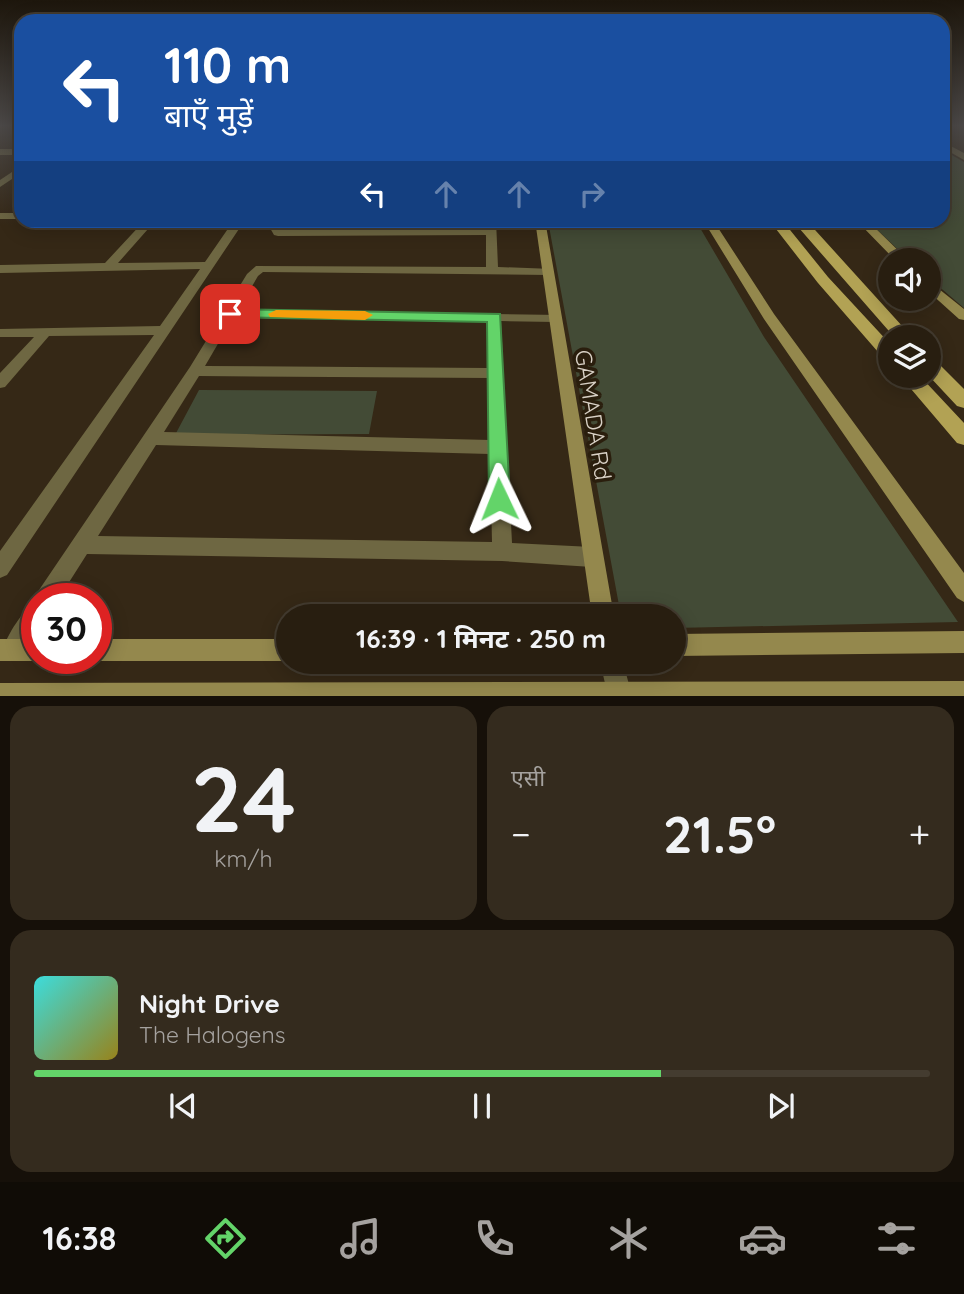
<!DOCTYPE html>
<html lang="hi">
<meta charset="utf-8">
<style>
body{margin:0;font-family:Quicksand,"Noto Sans Devanagari",sans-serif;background:#342b1e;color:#f1f3f6;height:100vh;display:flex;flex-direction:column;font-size:26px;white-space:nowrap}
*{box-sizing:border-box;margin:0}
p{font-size:23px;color:#a5a29f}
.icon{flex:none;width:38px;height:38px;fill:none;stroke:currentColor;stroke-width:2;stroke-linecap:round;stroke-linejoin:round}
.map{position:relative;height:696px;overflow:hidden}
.panel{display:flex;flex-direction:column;gap:10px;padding:10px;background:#161009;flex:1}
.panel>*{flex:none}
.guide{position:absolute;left:14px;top:14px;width:936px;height:214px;border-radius:21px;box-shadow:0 4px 18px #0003,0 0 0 2px #443c30;background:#1a4fa0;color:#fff;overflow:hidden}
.buttons{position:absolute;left:878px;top:248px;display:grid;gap:14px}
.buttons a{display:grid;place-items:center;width:63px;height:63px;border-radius:50%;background:#281e10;box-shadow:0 4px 18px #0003,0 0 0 2px #443c30;font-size:35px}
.speed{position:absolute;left:21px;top:583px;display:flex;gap:14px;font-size:35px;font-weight:700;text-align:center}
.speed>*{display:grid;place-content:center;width:91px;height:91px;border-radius:50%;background:#281e10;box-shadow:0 4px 18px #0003,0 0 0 2px #443c30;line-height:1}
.speed .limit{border:10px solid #d22;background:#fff;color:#111}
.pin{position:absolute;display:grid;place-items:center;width:60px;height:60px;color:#fff;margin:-30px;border-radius:14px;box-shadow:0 4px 10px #0006}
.me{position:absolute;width:77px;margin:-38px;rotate:358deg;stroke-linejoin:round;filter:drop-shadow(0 0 5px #0008)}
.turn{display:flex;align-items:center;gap:24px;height:147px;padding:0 35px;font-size:32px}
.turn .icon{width:91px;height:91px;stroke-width:2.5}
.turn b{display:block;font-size:49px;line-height:60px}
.lanes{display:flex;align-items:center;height:66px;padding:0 35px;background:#0003;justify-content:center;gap:35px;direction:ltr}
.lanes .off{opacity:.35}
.big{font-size:52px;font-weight:700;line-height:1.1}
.panel .card{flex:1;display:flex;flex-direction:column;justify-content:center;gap:10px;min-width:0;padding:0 24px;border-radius:21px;background:#342b1e}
.panel .dial{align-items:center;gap:0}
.dial b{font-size:91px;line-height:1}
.song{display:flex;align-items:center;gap:21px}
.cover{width:84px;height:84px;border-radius:10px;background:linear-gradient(135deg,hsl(180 70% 55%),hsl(50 70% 35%))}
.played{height:7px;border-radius:4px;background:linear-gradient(90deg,#63d469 70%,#443c30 70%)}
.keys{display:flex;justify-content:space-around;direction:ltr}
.heat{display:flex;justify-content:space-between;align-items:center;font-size:38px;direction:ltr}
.panel .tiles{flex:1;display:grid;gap:10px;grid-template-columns:1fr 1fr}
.card:last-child{grid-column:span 2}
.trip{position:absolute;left:276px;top:604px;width:410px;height:70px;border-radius:35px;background:#281e10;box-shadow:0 4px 18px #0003,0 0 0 2px #443c30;font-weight:700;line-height:70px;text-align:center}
.menu{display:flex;height:112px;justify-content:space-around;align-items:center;background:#100c06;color:#a5a29f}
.menu .icon{width:49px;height:49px}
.menu .current{color:#63d469}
.menu b{font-size:32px;color:#f1f3f6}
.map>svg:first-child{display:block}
.green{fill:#434b36}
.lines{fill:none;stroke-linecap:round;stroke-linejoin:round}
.street{fill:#6e6742;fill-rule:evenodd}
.secondary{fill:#94884d;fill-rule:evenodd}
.primary{fill:#b2a254;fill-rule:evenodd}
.route{fill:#63d469;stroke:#408a44;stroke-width:2}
.slow{fill:#f59e0b}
.labels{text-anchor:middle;stroke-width:7;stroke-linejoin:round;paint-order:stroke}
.street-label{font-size:23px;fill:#d8d0c5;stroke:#2a1e0d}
</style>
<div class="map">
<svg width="964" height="696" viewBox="0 0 964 696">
<rect width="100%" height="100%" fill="#352816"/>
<path class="green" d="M943 150 964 162V308L929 278V261H910L868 221 943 220Z
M360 221V220L476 221 475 227H358Z
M548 221H696L764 337 958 622 674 628V616H621Z
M199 390 377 391 369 434 175 435Z"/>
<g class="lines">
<path class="street" d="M943 142 964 153V160L943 148Z
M0 149H21V155H0Z
M21 166V173L0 187V180Z
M0 213H21V219H0Z
M145 220H156L118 263 205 262 234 220H245L7 575 0 578V551L154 335 49 336 5 387 0 388V373L34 337H0V329L160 326 200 269 0 273V265L105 263Z
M275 220H285L281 230 486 229V220H496L498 267 553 269V273L549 275 263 272 258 276 238 310 560 315 562 318 560 321 555 322 501 321 512 543 592 547 599 550 602 557 599 564 592 567 502 561 87 554 59 598 37 599 39 590 190 367 247 274 256 266 486 267V235L278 236 274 235 270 228ZM233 318 488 321V368L205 366ZM199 376 489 378 490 440 164 432ZM156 445 490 454 492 542 98 536Z
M37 603V634L21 658 13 661 5 658 2 650C8 635 22 609 37 603Z
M600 662H623L632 696H608Z"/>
<path class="secondary" d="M535 220H545L614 616H592Z
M703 220H713L774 314 964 573V602L957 598 764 319Z
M856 220H867L909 261H896Z
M929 281 964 309V320L959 319 929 292Z
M964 631V653L674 656V634Z
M0 639H37V658H45L37 661H0Z
M96 639H289V661H96L88 658H96Z
M964 681V696H0V683Z"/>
<path class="primary" d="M769 220H782L828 277 891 345V362L885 360 818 283Z
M792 220H806L913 338H895Z
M929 358 935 360 964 389V408L957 406 929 376Z
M900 376H920L964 423V445L957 443Z"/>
</g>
<linearGradient id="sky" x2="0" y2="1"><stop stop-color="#1d160c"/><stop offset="0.56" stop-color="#4b4847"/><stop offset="1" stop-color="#4b4847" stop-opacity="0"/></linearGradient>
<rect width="964" height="225" fill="url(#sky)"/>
<path class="route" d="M230 309 500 314 510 499 507 506 499 508 492 506 489 499 487 322 225 317V310Z"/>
<path class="slow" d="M276 310 365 311 373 315 365 320 270 317 268 314Z"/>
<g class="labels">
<g class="street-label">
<text transform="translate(593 415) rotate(81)" y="8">GAMADA Rd</text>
</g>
</g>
</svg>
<div class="buttons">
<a><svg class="icon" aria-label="sound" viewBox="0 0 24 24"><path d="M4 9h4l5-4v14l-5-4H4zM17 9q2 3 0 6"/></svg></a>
<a><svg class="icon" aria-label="layers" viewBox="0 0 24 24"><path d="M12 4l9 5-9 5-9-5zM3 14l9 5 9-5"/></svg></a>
</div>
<div class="speed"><div class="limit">30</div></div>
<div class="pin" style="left:230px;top:314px;background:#d93025"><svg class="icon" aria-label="arrive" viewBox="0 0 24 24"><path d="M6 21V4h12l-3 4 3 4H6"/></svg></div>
<svg class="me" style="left:499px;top:499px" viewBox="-20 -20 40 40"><path d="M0-17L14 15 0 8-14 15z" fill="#63d469" stroke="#fff" stroke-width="4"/></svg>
<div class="trip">16:39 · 1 मिनट · 250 m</div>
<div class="guide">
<div class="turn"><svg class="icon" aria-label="left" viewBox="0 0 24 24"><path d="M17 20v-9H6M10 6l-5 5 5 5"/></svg><div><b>110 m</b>बाएँ मुड़ें</div></div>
<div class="lanes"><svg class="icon" aria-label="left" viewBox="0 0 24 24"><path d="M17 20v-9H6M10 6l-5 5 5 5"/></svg><svg class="icon off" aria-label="ahead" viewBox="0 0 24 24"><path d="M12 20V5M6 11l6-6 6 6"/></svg><svg class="icon off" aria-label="ahead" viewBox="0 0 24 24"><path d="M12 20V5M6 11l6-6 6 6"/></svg><svg class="icon off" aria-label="right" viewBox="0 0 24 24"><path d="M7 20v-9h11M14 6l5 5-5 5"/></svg></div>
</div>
</div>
<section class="panel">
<div class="tiles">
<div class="card dial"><b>24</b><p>km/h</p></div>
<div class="card"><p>एसी</p>
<div class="heat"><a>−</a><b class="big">21.5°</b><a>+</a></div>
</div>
<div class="card">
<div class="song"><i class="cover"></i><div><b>Night Drive</b><p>The Halogens</p></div></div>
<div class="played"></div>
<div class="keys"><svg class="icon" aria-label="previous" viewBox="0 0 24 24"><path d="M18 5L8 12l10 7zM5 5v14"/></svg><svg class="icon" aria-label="pause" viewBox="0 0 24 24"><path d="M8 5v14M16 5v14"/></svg><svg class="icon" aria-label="next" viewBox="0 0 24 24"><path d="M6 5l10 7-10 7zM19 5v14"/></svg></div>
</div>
</div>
</section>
<nav class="menu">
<b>16:38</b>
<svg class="icon current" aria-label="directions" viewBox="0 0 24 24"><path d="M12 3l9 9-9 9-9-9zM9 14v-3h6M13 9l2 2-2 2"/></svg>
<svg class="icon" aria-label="music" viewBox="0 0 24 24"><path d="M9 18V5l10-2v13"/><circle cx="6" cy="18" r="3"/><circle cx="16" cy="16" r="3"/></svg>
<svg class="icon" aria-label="phone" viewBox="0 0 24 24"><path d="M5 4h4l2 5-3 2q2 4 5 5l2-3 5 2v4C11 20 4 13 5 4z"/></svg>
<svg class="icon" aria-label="climate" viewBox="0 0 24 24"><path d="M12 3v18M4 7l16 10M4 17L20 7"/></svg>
<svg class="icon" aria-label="car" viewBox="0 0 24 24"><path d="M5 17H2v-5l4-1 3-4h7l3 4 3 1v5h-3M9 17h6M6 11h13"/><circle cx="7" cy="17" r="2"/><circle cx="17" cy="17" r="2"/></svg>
<svg class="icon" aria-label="filters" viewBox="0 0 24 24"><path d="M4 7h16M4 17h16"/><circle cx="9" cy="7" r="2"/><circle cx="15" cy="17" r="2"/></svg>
</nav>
